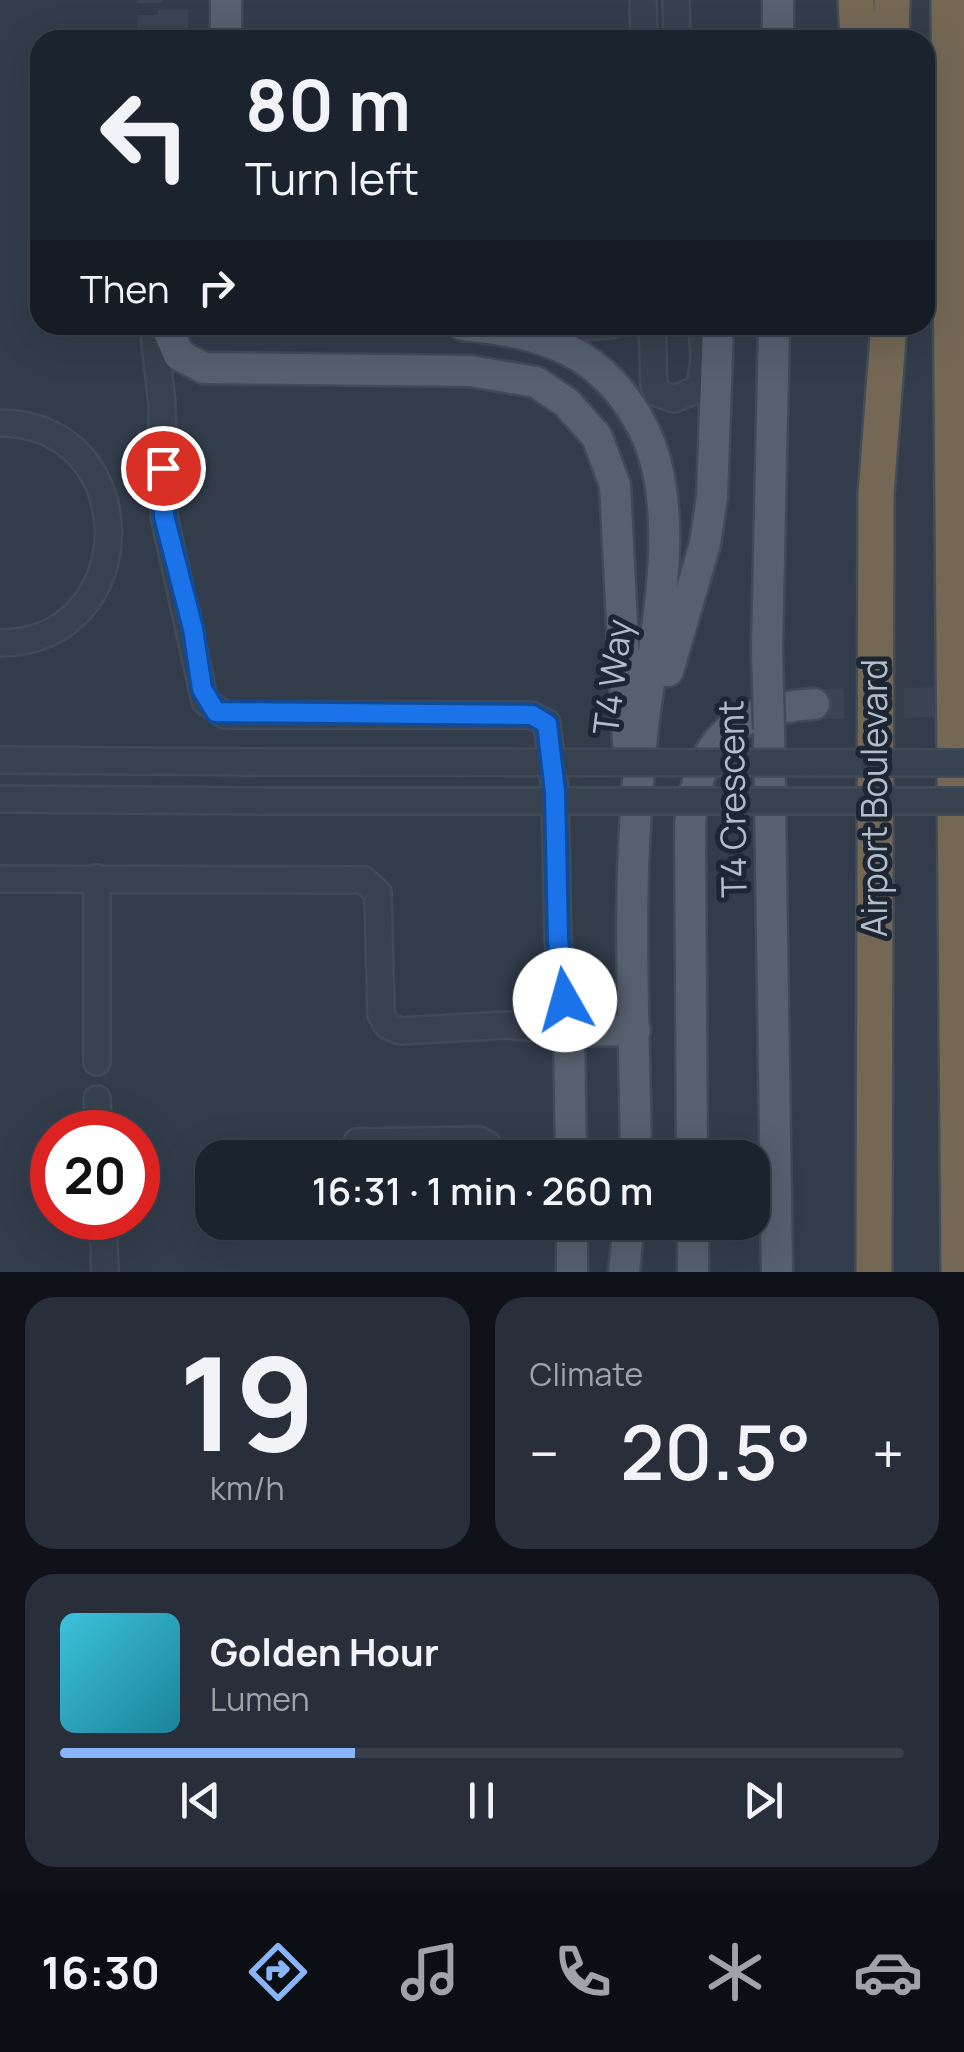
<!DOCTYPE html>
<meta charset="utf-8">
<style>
body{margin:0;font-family:Manrope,sans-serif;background:#282f3a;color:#f1f3f6;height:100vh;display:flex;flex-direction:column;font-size:38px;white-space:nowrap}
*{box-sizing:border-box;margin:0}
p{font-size:32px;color:#a0a4aa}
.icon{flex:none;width:55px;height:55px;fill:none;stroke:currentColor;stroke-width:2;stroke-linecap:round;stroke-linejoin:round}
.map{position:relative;height:1272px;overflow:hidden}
.panel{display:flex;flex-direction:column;gap:25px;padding:25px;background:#0f1319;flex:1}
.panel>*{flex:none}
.guide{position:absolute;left:30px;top:30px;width:905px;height:305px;border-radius:30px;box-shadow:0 10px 40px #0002,0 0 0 2px #39404a;background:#1b232e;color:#f1f3f6;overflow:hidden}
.speed{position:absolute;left:30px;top:1110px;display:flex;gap:20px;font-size:50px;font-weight:700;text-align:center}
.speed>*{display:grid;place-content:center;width:130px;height:130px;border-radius:50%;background:#1b232e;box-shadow:0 10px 40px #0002,0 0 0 2px #39404a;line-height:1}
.speed .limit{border:15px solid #d22;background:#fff;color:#111}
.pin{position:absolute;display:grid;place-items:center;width:85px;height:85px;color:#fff;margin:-42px;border:5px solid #fff;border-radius:50%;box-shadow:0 2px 10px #0007}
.me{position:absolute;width:110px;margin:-55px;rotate:353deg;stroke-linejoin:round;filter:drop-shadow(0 0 8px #0008)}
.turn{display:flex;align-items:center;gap:35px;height:210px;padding:0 50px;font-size:45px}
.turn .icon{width:130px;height:130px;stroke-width:2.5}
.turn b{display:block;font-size:70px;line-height:85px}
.then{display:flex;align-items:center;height:95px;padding:0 50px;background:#0003;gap:20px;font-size:38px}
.big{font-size:75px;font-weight:600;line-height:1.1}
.panel .widget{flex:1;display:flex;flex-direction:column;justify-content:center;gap:15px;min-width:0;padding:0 35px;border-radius:30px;background:#282f3a}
.panel .dial{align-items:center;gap:0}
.dial b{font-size:130px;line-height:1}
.song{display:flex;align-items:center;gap:30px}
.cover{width:120px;height:120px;border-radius:15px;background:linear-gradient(135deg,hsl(190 70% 55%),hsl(190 70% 35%))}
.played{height:10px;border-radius:5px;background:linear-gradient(90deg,#8ab4f8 35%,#39404a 35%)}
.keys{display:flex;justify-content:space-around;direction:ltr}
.heat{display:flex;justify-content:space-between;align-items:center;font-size:55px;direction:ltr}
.panel .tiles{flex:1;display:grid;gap:25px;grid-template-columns:1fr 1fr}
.widget:last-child{grid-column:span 2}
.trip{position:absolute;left:195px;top:1140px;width:575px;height:100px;border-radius:30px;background:#1b232e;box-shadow:0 10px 40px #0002,0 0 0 2px #39404a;font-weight:600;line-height:100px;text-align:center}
.dock{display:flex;height:160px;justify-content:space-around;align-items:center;background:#0b0e12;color:#a0a4aa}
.dock .icon{width:70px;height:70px}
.dock .current{color:#8ab4f8}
.dock b{font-size:45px;color:#f1f3f6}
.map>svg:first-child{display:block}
.airport{fill:#323c4b;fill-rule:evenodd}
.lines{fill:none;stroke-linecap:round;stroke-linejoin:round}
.minor-tunnel{stroke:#3a4453;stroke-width:25;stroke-dasharray:25 12;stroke-linecap:butt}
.major-tunnel{stroke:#3a4453;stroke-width:30;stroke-dasharray:30 15;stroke-linecap:butt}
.minor-casing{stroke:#414a57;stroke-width:30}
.major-casing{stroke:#414a57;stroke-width:35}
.highway-casing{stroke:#434c59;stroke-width:40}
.minor{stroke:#38414e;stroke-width:25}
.major{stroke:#56606e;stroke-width:30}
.highway{stroke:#746855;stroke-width:35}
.minor-bridge-casing{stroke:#414a57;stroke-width:30;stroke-linecap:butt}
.major-bridge-casing{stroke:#414a57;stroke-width:35;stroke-linecap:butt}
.minor-bridge{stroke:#38414e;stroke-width:25}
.major-bridge{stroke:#56606e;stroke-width:30}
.route-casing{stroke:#114b97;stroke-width:25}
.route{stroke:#1a73e8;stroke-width:18}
.labels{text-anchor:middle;stroke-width:10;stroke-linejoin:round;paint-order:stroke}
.street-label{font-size:35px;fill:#b4bcc9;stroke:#1d2633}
</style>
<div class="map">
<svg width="964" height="1272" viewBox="0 0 964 1272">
<rect width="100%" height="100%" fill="#242f3e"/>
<path class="airport" d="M0 0H964V1272H0ZM40 40H925V325H40ZM52 1132H138V1218H52ZM212 1158H752V1222H212Z"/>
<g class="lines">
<path class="minor-tunnel" d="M150 40V0"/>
<path class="major-tunnel" d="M173 40V0
M814 704 964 702"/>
<defs>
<path id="minor" d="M643 0 644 40
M676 0 677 40
M652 325 654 384 657 393 674 399 700 388 704 359 702 325
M522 330 612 325
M0 423C146 424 143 643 0 643
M0 760 263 762
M0 799 263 801
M0 879 364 880 378 893 381 1015 388 1026 400 1031 507 1025 569 1031 558 940 555 791 547 723 531 715H225L205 701 164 516 162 404 153 325
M97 1062V878
M97 1099 99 1132
M357 1142 479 1140 487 1144
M103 1218 105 1272"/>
<path id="major" d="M226 0V40
M778 0V40
M166 325 179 355 204 368 470 371 536 382 567 403 597 437 615 485 628 742
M463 325C544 333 603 350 643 428 684 510 655 632 644 719 638 768 635 821 633 870 630 965 635 1062 636 1158
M767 648 774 325
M668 671 705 544 712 497 718 325
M769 729 777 1272
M571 1158 569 1031 635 1030
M692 1158 690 824C698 742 731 709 814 704
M693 1222V1272
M572 1272V1222
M624 1272 629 1222"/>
<path id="highway" d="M856 0 858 40
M949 0 959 1272
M891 40 892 0
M874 1272 876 494 889 325"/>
</defs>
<use href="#minor" class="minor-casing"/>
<use href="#major" class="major-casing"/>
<use href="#highway" class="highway-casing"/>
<use href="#minor" class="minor"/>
<use href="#major" class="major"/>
<use href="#highway" class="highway"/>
<defs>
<path id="minor-bridge" d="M263 762 964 763
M263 801H964"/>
<path id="major-bridge" d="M767 648 769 729"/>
</defs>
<use href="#minor-bridge" class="minor-bridge-casing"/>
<use href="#major-bridge" class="major-bridge-casing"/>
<use href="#minor-bridge" class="minor-bridge"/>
<use href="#major-bridge" class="major-bridge"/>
</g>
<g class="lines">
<defs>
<path id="route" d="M163 468 164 516 193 629 202 689 216 712 532 715 547 724 555 791 558 940 565 1000"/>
</defs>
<use href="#route" class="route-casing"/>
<use href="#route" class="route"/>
</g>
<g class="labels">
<g class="street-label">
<text transform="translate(613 677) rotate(-83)" y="12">T4 Way</text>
<text transform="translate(875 798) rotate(-90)" y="12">Airport Boulevard</text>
<text transform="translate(733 799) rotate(-91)" y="12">T4 Crescent</text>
</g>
</g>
</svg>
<div class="speed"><div class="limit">20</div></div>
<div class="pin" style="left:163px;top:468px;background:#d93025"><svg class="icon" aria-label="arrive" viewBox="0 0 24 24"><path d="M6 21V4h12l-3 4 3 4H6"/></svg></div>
<svg class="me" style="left:565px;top:1000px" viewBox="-20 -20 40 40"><circle r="19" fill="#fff"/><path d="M0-13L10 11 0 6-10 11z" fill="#1a73e8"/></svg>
<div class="trip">16:31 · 1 min · 260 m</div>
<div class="guide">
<div class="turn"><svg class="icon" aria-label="left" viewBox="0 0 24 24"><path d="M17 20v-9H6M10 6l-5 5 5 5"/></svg><div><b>80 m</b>Turn left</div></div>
<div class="then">Then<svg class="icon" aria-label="right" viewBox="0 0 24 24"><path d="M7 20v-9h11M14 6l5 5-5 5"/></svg></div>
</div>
</div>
<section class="panel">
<div class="tiles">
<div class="widget dial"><b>19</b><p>km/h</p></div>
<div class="widget"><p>Climate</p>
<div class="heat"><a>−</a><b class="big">20.5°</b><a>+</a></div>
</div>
<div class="widget">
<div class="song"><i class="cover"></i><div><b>Golden Hour</b><p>Lumen</p></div></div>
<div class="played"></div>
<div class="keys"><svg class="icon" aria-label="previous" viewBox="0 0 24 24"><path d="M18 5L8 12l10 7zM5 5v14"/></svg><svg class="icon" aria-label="pause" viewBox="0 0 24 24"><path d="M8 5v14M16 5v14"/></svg><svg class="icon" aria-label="next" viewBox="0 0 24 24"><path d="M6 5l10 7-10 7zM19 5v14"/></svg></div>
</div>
</div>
</section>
<nav class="dock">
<b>16:30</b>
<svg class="icon current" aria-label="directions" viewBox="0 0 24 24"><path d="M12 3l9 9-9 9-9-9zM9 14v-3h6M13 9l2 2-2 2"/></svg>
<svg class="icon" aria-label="music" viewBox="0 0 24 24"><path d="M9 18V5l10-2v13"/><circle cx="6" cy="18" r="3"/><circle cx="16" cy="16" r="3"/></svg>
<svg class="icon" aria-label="phone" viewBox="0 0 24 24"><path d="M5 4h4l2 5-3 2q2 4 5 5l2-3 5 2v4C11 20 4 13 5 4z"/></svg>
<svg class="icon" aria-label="climate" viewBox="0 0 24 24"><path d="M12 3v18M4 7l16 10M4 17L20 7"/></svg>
<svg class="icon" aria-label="car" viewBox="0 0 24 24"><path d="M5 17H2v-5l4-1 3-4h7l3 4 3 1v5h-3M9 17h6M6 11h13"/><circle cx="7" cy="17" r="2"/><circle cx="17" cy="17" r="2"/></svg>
</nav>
